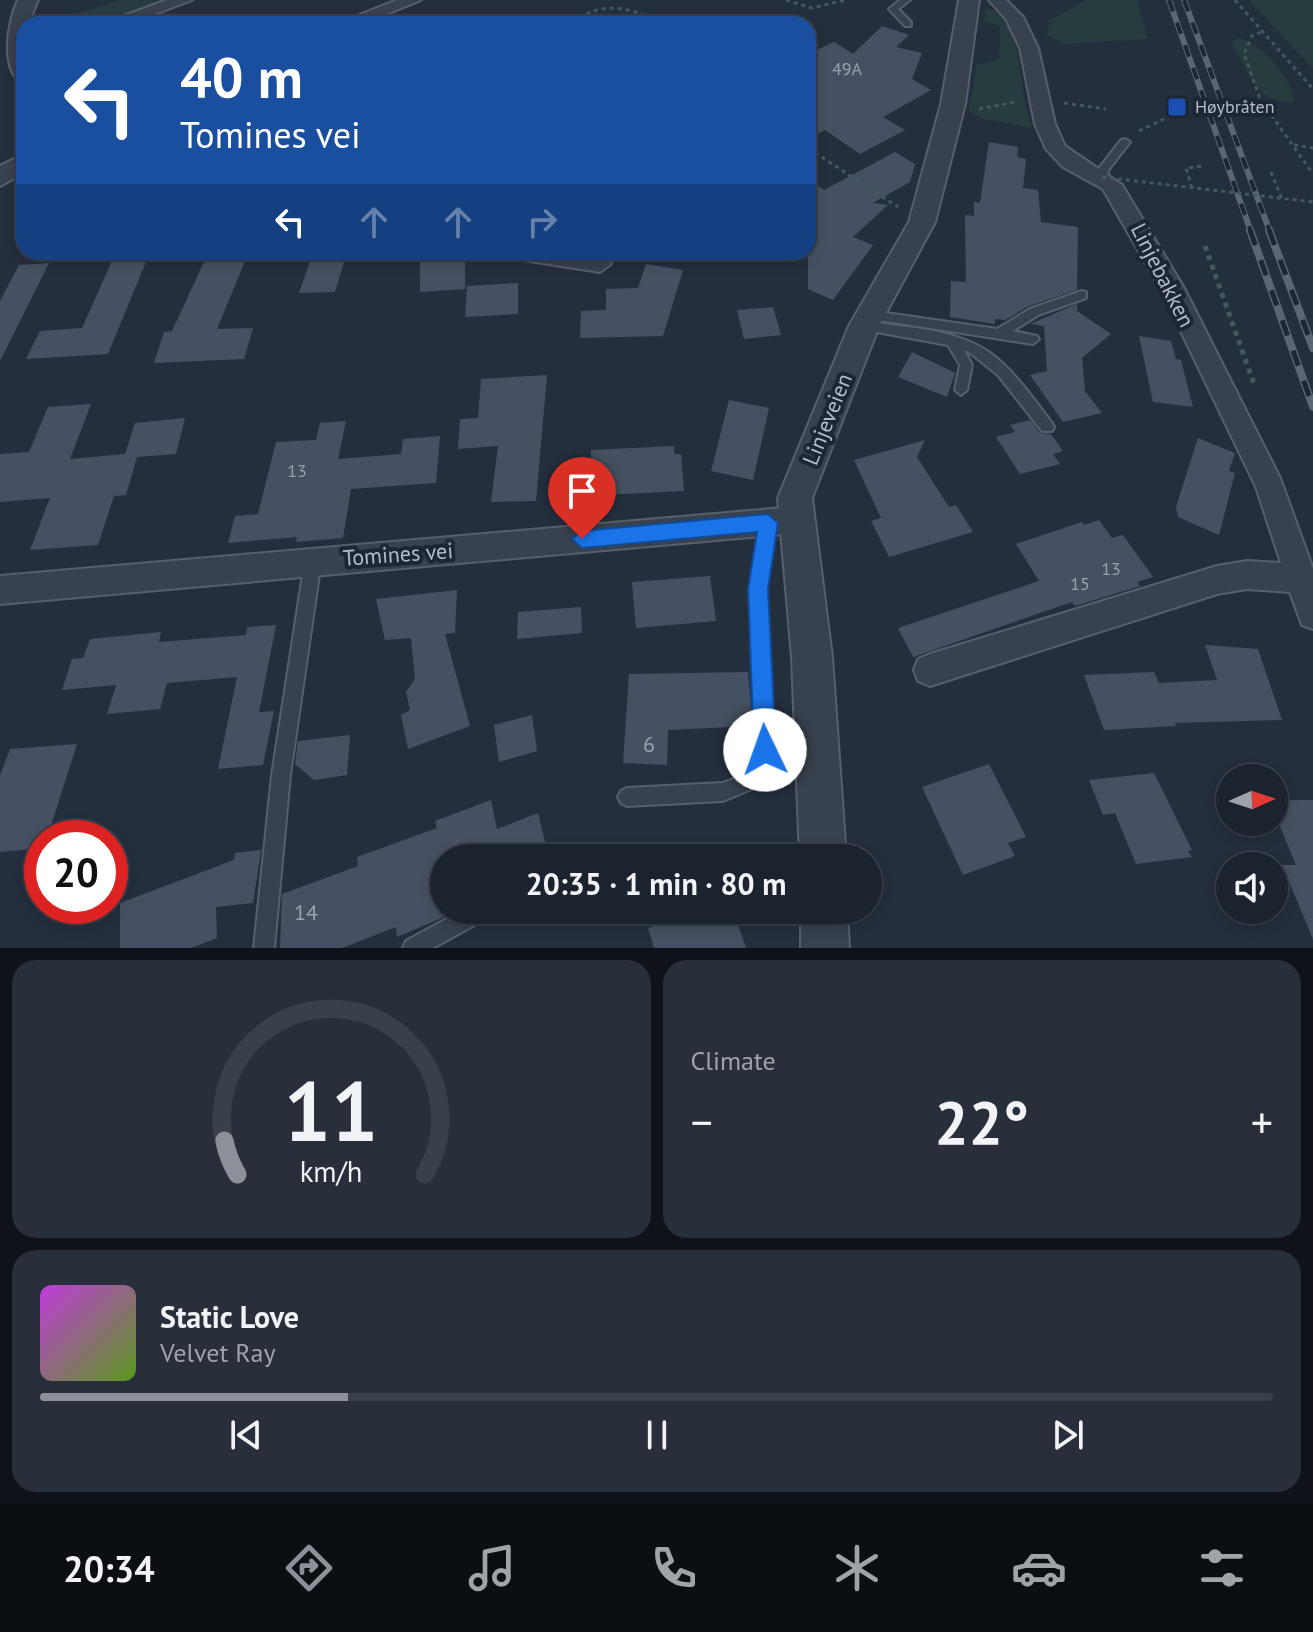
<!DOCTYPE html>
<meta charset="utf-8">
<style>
body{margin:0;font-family:"PT Sans",sans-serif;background:#282f3a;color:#f1f3f6;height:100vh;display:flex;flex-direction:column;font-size:30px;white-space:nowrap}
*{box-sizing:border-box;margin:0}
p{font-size:26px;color:#a0a4aa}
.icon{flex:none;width:44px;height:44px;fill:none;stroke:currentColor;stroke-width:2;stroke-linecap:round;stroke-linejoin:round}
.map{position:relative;height:948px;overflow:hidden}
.panel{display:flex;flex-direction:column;gap:12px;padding:12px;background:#0f1319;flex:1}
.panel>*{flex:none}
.banner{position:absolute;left:16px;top:16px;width:800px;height:244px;border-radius:24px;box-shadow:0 4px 12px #0003,0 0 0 2px #39404a;background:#1a4fa0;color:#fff;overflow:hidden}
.needle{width:52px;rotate:87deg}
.fabs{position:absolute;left:1216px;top:764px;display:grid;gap:16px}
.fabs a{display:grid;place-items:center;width:72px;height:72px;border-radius:50%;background:#1b232e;box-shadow:0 4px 12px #0003,0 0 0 2px #39404a;font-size:40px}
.speed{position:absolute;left:24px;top:820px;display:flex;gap:16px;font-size:40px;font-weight:700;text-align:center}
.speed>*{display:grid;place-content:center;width:104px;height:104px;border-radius:50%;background:#1b232e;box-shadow:0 4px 12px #0003,0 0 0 2px #39404a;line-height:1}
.speed .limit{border:12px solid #d22;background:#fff;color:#111}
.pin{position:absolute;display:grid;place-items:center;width:68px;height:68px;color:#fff;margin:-82px -34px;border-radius:50% 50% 50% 0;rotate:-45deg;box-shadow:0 0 8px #0007}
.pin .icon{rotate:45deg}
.me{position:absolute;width:88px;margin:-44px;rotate:357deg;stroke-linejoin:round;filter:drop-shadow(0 0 6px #0008)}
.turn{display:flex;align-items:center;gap:28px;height:168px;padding:0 32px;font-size:36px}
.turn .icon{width:104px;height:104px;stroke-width:2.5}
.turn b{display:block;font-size:56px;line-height:68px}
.lanes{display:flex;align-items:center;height:76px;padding:0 32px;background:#0003;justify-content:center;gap:40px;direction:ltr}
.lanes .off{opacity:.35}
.big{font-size:60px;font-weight:700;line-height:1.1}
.panel .card{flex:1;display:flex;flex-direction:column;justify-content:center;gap:12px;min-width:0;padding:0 28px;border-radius:24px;background:#282f3a}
.panel .dial{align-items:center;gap:0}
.dial svg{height:208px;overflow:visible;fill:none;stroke:#39404a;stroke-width:7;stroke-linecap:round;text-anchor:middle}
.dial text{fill:#f1f3f6;stroke:none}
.song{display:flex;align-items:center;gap:24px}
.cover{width:96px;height:96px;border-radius:12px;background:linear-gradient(135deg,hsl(290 70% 55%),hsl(90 70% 35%))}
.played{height:8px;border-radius:4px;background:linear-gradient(90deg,#8c9099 25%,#39404a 25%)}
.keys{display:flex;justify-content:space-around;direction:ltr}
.heat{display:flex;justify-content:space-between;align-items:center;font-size:44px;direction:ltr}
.panel .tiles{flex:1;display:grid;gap:12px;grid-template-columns:1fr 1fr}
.card:last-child{grid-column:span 2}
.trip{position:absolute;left:430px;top:844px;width:452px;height:80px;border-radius:40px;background:#1b232e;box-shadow:0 4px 12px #0003,0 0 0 2px #39404a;font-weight:700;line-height:80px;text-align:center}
.tabs{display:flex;height:128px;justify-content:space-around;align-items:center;background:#0b0e12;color:#a0a4aa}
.tabs .icon{width:56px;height:56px}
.tabs .current{color:#8c9099}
.tabs b{font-size:36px;color:#f1f3f6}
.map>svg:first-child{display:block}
.green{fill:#263c3f}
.building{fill:#455162}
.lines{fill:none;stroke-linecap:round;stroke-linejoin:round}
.service-casing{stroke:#565f6c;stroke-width:4}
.minor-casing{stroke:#565f6c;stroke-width:4}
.tertiary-casing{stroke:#565f6c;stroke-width:4}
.path-far1{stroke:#44595c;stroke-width:3;stroke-dasharray:4 4;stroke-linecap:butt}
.path{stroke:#44595c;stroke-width:5;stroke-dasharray:5 5;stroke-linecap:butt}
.service{fill:#38414e;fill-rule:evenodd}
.minor{fill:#38414e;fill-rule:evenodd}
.tertiary{fill:#38414e;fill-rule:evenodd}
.rail-far1-casing{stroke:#5a6575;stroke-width:6}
.rail-casing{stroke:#5a6575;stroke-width:8}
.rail-far1{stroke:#1d2633;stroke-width:4;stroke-dasharray:12;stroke-linecap:butt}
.rail{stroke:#1d2633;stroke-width:5;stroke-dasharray:16;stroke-linecap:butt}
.path-bridge{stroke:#44595c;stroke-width:3;stroke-dasharray:4 4;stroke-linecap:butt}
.route{fill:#1a73e8;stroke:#114b97;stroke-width:2}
.transit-dot{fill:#1a4fb4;stroke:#1d2633;stroke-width:3}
.labels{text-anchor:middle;stroke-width:8;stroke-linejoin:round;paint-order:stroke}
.number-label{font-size:18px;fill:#98a1af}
.far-poi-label{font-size:18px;fill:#b4bcc9;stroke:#1d2633;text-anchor:start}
.street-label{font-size:22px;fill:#b4bcc9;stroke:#1d2633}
.near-number-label{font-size:22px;fill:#98a1af}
</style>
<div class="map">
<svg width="1313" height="948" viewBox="0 0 1313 948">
<rect width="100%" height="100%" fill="#242f3e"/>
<path class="green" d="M120 0H165L172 7 163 17 165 24H44Z
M1086 0H1137L1148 39 1064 44 1046 35 1050 20Z
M1249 0H1313V69L1254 6Z
M986 9 998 12C1028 46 1015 90 1033 128L983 119 969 111 977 65 999 60 1000 26 984 22Z
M1238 38C1263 44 1290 76 1295 101 1259 109 1245 66 1231 41Z"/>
<path class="building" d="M882 26 909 35 896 47 922 53 912 79 931 90 883 117 905 130 860 154 825 130 808 139V54L834 42 853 54Z
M989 142 1018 147 1017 157 1026 159 1023 188 1038 190 1041 222 1078 227 1077 290 1029 306 1005 320 995 319V324L950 317 951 281 966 282 965 215 974 216V202L980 203Z
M895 152 915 164 910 182 873 203 888 205 853 237 873 245 833 300 808 289V179L824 190Z
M116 252H150L108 354 26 359 40 331 82 328Z
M347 252 335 292 299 293 313 253Z
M465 258V289L420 292V262Z
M245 261 217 329 253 328 244 359 154 363 164 332 172 331 204 262Z
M49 263 0 361V301L19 265Z
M646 264 683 270 663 336 580 338 581 311 606 310V289L638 288Z
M518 283V314L465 317 467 286Z
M1077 304V311L1111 334 1082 358 1085 391 1102 413 1063 422 1030 375 1047 371 1044 326 1030 324Z
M773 307 781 335 744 339 737 310Z
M1139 336 1171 341 1176 359 1181 360 1193 407 1153 402Z
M912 352 955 373 947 397 898 377Z
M547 375 536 501 491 502 498 446 458 449 460 419 478 418 481 379Z
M729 400 769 408 753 480 711 471Z
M91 404 70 459 125 454 135 423 185 418 176 454 137 457 126 495 114 496 98 545 30 550 50 498 0 502V454L29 452 48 407Z
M1030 420 1040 433 1051 434 1063 451 1053 454 1060 464 1020 474 996 437 1015 432 1010 425Z
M346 421 338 459 401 454 403 439 440 436 436 483 351 489 343 538 296 542 297 537 228 543 235 516 258 514 276 442 316 440 320 423Z
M1198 438 1235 453 1229 471 1235 473 1219 535 1178 517 1176 507Z
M925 440 917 457 949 507 956 505 973 532 889 557 871 521 881 518 854 460Z
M674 446V454H681L684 491 584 496V459H591V450Z
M1099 520 1112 538 1123 535 1153 577 1137 582 1140 586 1075 606 1072 602 913 657 898 628 1039 581 1016 544 1082 522 1084 525Z
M710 576 716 621 636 628 632 582Z
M457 590 455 633 445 634 470 726 408 749 401 715 410 710 406 692 415 679 411 638 385 640 376 599Z
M581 607 582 633 517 639 518 612Z
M276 625 259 712 274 711 263 765 218 769 237 677 167 683 160 709 107 714 116 685 62 690 72 659 83 658 90 639 161 632 159 642 246 635 247 627Z
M1205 645 1258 649 1282 720 1175 723 1176 726 1104 730 1084 675 1154 672 1159 683 1217 680Z
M748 672 753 726 668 730 667 765 623 763 629 674Z
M532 715 537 751 499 762 494 725Z
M350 735 347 775 314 780 295 764 298 741Z
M77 744 47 838H42V848L0 852V775L10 749Z
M989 764 1026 837 1008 843 1015 856 963 875 922 787Z
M1154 773 1192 850 1188 851 1192 857 1136 864 1115 813 1103 815 1089 780Z
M491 800 497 829 538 813 549 858H444V917L397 937 396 927 342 948H280L282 894 358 866 357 857 437 828 435 821Z
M1274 800H1313V939L1282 865H1296L1274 812Z
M261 850 253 903 216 907 217 938 191 948H120V903L234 860 235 853Z
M690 910H733L746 948H654L648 928Z"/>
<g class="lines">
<defs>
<path id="service" d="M900 0H910L898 9 911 22V26H905L889 9Z
M1125 139 1130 142 1109 169 1106 179H1098L1097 177 1100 167 1121 140Z
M1082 291 1086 292V298L1038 315 1013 331 1037 336 1039 339 1033 344 872 319 866 315 872 311 997 329 1030 309Z
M864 321C905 328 955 328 990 353 1015 371 1033 399 1052 423L1054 427 1052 431H1042L998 375 969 352 964 350 972 365 967 390 961 395 955 390 960 365 948 345 860 329 858 326Z
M768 517 773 518 775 523 766 589 774 733 768 769 754 788 723 801 627 806 621 803 618 797 621 791 627 788 723 783 742 776 754 760 756 733 750 589 761 523 763 518Z
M313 554 318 556 321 561 290 775 274 948H254L272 775 305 561 308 556Z
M463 910H492L489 917 433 948H403L406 941Z"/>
<path id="minor" d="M167 0H192L128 24H102Z
M397 0H421L362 24H337Z
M989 0H1006L1023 17 1038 48 1055 124 1065 146 1122 185 1184 288 1280 478 1313 569V629L1302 625 1290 592 1247 589 1217 594 930 686 918 681 914 670 918 659 930 654 1217 566 1247 561 1281 563 1256 487 1160 288 1103 189 1063 167 1046 149 1035 124 1020 48 1006 19Z
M512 252H574L608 258 611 264 600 272 523 260Z
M795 507 805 511 810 520 805 529 795 533 0 604V576Z"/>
<path id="tertiary" d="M18 0H38L28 24H24V83C0 73 7 23 18 0Z
M959 0H979L965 104 935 222 879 326 812 498 832 657 846 858H800L792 657 778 498 849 326 909 222 941 104Z
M24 154V173L0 186V166Z
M801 910H847L849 948H801Z"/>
</defs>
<use href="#service" class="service-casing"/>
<use href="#minor" class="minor-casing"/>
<use href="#tertiary" class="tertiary-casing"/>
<path class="path-far1" d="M786 0 812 8 846 0
M1235 0 1313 89
M574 24C596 0 634 6 660 24
M1261 32 1252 36 1244 54 1265 113
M1064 103 1106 109
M979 109 1015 102
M1247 112 1272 116 1313 174
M1139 131 1179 112
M1294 145 1313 148
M808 159 817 154 898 207
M1271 172 1282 199
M1192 188 1186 168 1203 166"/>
<path class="path" d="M1205 246 1254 384"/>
<use href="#service" class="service"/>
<use href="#minor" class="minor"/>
<use href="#tertiary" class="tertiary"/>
<defs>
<path id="rail-far1" d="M1169 0 1251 232
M1184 0 1270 232"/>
<path id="rail" d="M1250 230 1313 407
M1269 230 1313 348"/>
</defs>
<use href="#rail-far1" class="rail-far1-casing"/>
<use href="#rail" class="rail-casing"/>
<use href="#rail-far1" class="rail-far1"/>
<use href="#rail" class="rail"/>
<path class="path-bridge" d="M1102 177 1313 202"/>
</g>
<path class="route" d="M768 514 778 523 768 589 776 750 773 758 765 761 757 758 754 750 748 589 757 532 582 548 572 539 582 531Z"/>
<rect class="transit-dot" x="1167" y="97" width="20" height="20" rx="4"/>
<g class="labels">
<g class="number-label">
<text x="847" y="75">49A</text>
<text x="297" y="477">13</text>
<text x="1111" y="575">13</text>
<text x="1080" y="590">15</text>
</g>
<g class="far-poi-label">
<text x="1195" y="113">Høybråten</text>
</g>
<g class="street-label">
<text transform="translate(1163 275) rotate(63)" y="8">Linjebakken</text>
<text transform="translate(827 419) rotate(-68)" y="8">Linjeveien</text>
<text transform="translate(398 554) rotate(-4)" y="8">Tomines vei</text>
</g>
<g class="near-number-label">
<text x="649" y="752">6</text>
<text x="306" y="920">14</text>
</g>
</g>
</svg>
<div class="fabs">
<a><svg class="needle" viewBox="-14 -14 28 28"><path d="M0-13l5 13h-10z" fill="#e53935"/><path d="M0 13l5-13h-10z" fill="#a0a4aa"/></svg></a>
<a><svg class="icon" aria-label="sound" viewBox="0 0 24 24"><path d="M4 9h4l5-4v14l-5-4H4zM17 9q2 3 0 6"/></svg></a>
</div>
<div class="speed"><div class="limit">20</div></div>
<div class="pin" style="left:582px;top:539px;background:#d93025"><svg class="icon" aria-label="arrive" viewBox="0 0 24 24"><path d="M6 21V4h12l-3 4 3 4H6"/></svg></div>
<svg class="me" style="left:765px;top:750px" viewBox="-20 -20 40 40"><circle r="19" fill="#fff"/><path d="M0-13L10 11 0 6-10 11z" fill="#1a73e8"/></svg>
<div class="trip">20:35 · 1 min · 80 m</div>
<div class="banner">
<div class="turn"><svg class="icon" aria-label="left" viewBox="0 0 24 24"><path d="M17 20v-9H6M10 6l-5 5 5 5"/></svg><div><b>40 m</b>Tomines vei</div></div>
<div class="lanes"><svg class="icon" aria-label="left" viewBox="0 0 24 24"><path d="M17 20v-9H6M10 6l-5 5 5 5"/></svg><svg class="icon off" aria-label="ahead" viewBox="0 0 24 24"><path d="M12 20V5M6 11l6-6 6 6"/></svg><svg class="icon off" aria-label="ahead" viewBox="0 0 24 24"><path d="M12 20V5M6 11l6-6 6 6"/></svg><svg class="icon off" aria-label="right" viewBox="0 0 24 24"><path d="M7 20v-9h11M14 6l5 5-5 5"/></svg></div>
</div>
</div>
<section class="panel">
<div class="tiles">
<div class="card dial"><svg viewBox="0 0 100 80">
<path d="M14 69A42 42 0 1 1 86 69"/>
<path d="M14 69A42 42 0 0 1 9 56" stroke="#8c9099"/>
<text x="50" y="56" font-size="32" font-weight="700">11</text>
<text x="50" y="72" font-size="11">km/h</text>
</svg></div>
<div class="card"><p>Climate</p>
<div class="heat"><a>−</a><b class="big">22°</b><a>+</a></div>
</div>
<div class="card">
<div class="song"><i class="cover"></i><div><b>Static Love</b><p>Velvet Ray</p></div></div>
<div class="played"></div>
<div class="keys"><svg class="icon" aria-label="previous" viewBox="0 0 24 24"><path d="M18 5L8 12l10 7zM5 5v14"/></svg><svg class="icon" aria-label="pause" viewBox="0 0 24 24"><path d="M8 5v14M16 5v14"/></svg><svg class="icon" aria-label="next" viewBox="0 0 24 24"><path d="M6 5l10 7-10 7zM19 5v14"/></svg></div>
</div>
</div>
</section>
<nav class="tabs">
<b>20:34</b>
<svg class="icon current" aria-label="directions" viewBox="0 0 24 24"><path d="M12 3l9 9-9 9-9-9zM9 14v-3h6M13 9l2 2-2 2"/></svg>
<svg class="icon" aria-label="music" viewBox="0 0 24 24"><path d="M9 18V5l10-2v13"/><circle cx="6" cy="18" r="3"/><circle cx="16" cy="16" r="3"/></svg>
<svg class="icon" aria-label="phone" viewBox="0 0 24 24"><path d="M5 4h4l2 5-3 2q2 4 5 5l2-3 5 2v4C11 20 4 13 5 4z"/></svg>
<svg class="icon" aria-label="climate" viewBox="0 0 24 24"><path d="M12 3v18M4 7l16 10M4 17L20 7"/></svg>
<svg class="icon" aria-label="car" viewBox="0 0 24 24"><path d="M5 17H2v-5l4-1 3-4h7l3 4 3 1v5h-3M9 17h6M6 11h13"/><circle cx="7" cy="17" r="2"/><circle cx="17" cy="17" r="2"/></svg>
<svg class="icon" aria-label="filters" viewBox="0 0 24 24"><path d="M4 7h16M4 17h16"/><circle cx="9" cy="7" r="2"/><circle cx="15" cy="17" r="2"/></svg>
</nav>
